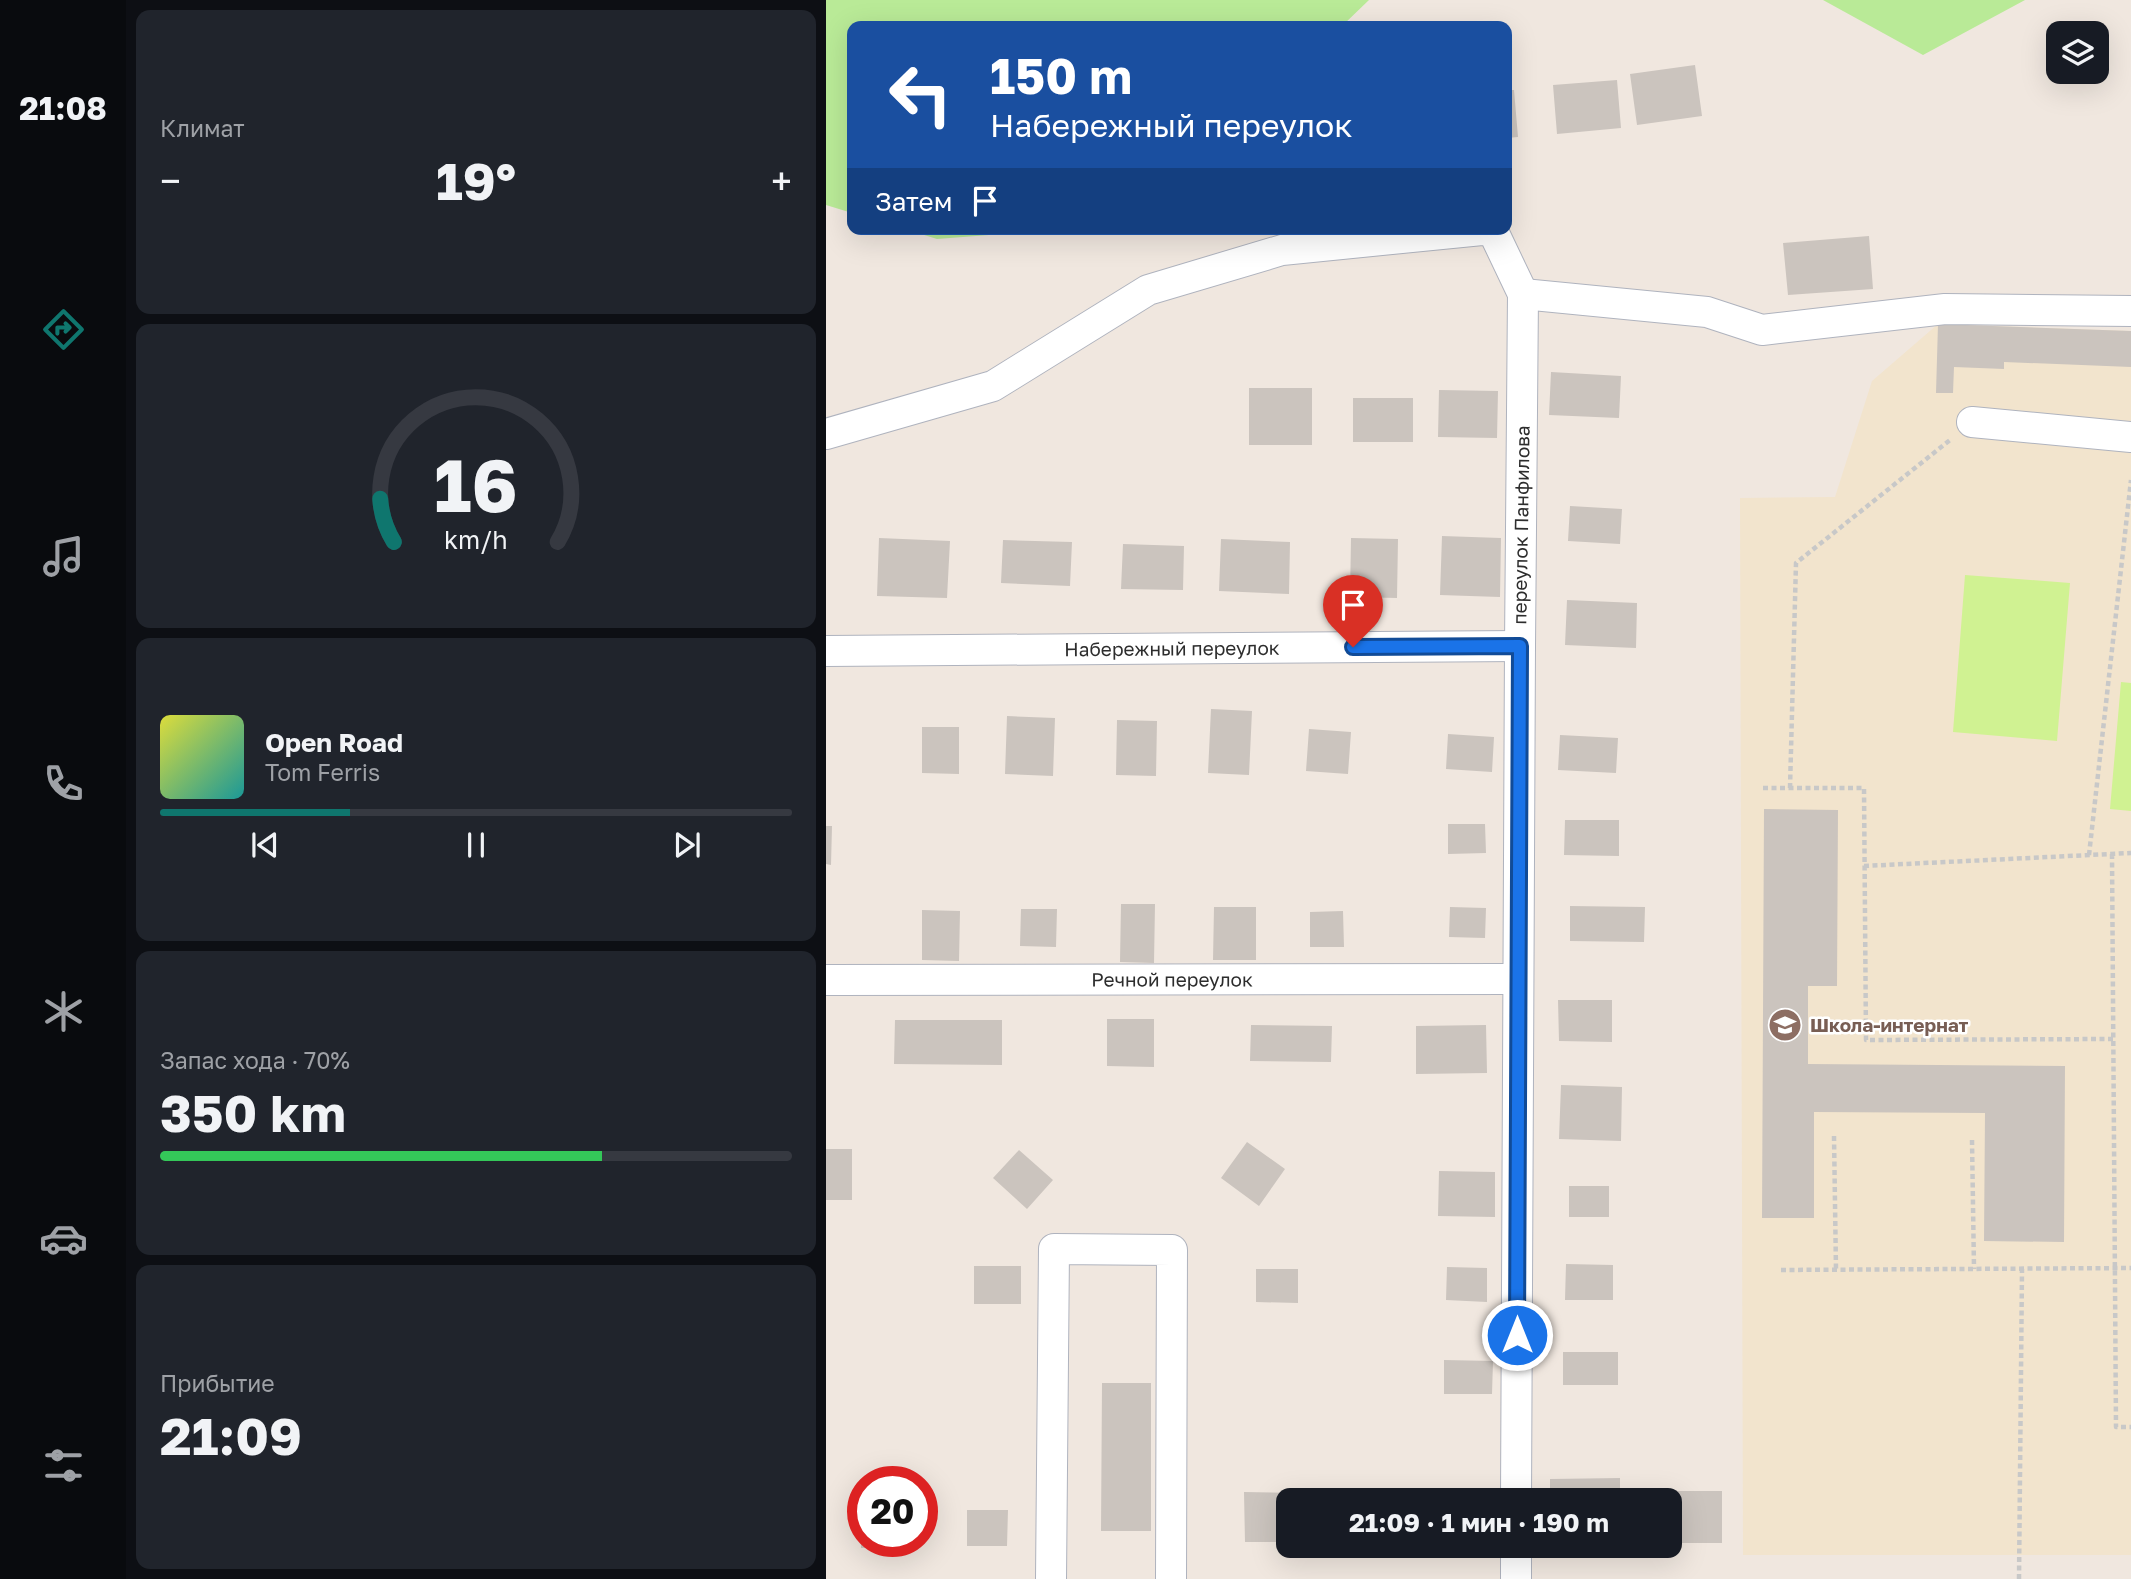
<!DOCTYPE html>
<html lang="ru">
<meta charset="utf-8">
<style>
body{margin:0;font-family:"Golos Text",sans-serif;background:#20242c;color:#f1f3f6;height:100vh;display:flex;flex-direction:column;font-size:26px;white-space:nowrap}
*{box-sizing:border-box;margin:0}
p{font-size:23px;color:#9ea1a6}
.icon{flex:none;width:38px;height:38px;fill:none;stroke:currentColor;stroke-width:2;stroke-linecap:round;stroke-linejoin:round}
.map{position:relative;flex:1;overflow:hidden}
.details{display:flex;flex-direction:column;gap:10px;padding:10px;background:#0d0f14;width:700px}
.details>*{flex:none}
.top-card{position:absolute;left:21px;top:21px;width:665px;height:214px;border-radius:14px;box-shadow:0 7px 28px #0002;background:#1a4fa0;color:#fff;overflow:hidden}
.controls{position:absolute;left:1220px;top:21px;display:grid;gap:14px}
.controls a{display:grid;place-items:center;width:63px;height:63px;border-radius:14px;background:#171b24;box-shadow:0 7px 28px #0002;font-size:35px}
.speed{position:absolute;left:21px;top:1466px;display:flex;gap:14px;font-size:35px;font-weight:700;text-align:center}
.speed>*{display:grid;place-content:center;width:91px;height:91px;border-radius:50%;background:#171b24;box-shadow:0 7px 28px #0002;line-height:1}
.speed .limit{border:10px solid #d22;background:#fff;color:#111}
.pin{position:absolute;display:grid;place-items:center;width:60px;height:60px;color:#fff;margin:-72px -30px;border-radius:50% 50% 50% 0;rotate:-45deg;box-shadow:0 0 7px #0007}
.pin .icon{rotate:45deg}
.me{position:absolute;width:77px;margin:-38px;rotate:0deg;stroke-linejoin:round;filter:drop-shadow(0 0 5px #0008)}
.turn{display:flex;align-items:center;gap:24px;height:147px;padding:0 28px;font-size:32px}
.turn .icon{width:91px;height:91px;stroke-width:2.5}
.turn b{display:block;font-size:49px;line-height:60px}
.then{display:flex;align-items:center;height:66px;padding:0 28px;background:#0003;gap:14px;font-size:26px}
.big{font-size:52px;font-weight:700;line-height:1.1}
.details .tile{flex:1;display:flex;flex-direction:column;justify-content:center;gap:10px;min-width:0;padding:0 24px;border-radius:14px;background:#20242c}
.details .dial{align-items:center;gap:0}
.dial svg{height:182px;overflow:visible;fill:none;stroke:#363941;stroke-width:7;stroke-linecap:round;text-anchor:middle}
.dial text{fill:#f1f3f6;stroke:none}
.song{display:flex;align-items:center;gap:21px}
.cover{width:84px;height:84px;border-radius:10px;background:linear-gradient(135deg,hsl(60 70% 55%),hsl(180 70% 35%))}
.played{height:7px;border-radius:4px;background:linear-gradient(90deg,#0f766e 30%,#363941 30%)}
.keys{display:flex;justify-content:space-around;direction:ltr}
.heat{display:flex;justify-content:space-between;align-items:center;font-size:38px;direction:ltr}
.charge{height:10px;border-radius:5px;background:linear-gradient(90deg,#34c759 70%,#363941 0)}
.trip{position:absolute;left:450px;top:1488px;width:406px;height:70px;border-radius:14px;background:#171b24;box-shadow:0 7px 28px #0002;font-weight:700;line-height:70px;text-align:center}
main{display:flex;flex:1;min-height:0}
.tab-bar{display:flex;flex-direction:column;width:126px;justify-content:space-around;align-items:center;background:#090b0e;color:#9ea1a6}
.tab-bar .icon{width:49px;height:49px}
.tab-bar .selected{color:#0f766e}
.tab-bar b{font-size:32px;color:#f1f3f6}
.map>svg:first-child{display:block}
.education{fill:#f2e4cd}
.green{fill:#b9ea97}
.pitch{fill:#d0f292}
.building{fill:#cbc4be}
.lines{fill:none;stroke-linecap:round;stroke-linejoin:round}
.minor-casing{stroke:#afb3be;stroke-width:32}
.path{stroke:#c8c8c8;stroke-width:4.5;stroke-dasharray:5 3.5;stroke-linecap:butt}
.minor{stroke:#fff;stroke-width:30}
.route-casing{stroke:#114b97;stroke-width:18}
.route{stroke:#1a73e8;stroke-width:12}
.labels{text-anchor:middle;stroke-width:5;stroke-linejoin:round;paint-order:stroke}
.street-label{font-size:19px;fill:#2d2d2d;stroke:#fff}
.education-label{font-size:19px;font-weight:bold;fill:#785e54;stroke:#fff;text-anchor:start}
</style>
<main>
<nav class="tab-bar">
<b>21:08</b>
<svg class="icon selected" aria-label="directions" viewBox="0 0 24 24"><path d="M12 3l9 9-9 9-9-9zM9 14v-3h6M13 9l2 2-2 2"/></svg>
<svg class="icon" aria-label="music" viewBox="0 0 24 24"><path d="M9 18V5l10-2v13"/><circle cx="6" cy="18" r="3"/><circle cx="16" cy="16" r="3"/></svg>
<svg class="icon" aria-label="phone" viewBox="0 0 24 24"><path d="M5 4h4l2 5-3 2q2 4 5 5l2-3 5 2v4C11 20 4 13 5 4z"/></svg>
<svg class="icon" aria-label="climate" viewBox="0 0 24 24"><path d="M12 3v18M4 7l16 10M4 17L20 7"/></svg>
<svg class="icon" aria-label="car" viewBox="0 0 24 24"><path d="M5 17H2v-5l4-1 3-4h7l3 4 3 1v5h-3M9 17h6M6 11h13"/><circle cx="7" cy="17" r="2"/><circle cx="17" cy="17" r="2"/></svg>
<svg class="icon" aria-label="filters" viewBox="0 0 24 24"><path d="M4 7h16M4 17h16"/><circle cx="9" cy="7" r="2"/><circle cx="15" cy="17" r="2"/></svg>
</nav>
<section class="details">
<div class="tile"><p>Климат</p>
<div class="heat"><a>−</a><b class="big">19°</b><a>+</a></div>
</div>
<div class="tile dial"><svg viewBox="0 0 100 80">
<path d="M14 69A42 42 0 1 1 86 69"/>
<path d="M14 69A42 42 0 0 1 8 50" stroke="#0f766e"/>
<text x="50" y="56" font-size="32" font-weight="700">16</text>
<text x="50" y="72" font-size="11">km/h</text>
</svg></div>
<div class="tile">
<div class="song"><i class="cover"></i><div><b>Open Road</b><p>Tom Ferris</p></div></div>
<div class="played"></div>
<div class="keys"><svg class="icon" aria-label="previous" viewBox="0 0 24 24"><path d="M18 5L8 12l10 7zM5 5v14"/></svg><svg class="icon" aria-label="pause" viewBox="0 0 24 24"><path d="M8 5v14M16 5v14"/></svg><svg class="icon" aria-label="next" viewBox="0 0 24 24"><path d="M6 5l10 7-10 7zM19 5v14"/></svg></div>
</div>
<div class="tile"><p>Запас хода · 70%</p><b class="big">350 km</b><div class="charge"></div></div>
<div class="tile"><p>Прибытие</p><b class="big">21:09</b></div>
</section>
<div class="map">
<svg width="1305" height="1579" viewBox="0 0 1305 1579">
<rect width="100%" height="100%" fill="#f0e7df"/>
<path class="education" d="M1112 324 1305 331V1555H917L914 498 1009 497 1046 381Z"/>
<path class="green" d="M0 0H543L516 26H26V213L0 205Z
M997 0H1199L1097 55Z
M79 229H240L111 239Z"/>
<path class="pitch" d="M1139 575 1244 583 1231 741 1127 732Z
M1295 682 1305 683V811L1284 809Z"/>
<path class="building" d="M869 65 876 116 811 125 804 74Z
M791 80 795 128 731 134 727 85Z
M681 90H688L692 137 681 138Z
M1043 236 1047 289 962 295 957 243Z
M1112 324 1305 331V367L1178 362V369L1128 367 1127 393H1110Z
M725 372 795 376 793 418 723 415Z
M423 388H486V445H423Z
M613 390 672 391 671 438 612 437Z
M527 398H587V442H527Z
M744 506 796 509 794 544 742 541Z
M616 536 675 538 674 597 614 595Z
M53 538 124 541 121 598 51 596Z
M525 538 572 539 571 598 524 597Z
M395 539 464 542 463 594 393 591Z
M177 540 246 542 244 586 175 583Z
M297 544 358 546 357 590 295 589Z
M741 600 811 603 810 648 739 645Z
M385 709 426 711 423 775 382 773Z
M181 716 229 718 227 776 179 774Z
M291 720 331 721 330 776 290 775Z
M96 727H133V774L96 773Z
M483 729 525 732 522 774 480 771Z
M622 734 668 737 666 772 620 769Z
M734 735 792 738 790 773 732 770Z
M938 809 1012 810 1011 986H982V1064L1239 1066 1238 1242 1158 1241 1159 1113 988 1112V1218H936Z
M739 820H793V856L738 855Z
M622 824H659L660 853 622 854Z
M0 826H6L5 865 0 864Z
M295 904H329L328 963 294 962Z
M744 906 819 907 818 942 744 941Z
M388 907H430V960H387Z
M624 907 660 908 659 938 623 937Z
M195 909H231L230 947 194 946Z
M96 910 134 911 133 961 96 960Z
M517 911 518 947H484V912Z
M732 1000H786V1042L733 1041Z
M281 1019H328V1067L281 1066Z
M69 1020H176V1065L68 1064Z
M425 1025 506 1026 505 1062 424 1061Z
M660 1025 661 1073 590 1074V1026Z
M735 1085 796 1087 795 1141 733 1139Z
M421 1142 459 1169 433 1206 395 1178Z
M0 1149H26V1200H0Z
M193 1150 227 1180 201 1209 167 1178Z
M613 1171 669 1172V1217L612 1216Z
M743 1186H783V1217H743Z
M740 1264 787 1265V1300H739Z
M148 1266H195V1304H148Z
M621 1267 661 1268V1302L620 1300Z
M430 1269H472V1303L430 1302Z
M737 1352H792V1385H737Z
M618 1360 667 1361 666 1394H618Z
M276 1383H325V1531H275Z
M794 1478V1500H724V1479Z
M842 1491H896V1543H844Z
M418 1492 473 1493V1500H462V1542H419Z
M614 1492 665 1493V1500H614Z
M501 1494 567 1495V1500H501Z
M141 1510H182L181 1546H141Z
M35 1542H81L82 1546 35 1548Z"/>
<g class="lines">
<defs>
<g id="minor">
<path d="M697 294 881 312 936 330 1119 309 1305 311"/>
<path d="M1146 422 1305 437"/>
<path d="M0 434 167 386 322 290 456 250 666 229 697 294 694 646 690 1500"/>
<path id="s1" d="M0 651 694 646"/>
<path id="s2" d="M0 980 692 979"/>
<path d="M225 1579 228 1249 346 1250 345 1579"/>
<path d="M690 1579V1545"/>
</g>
</defs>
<use href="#minor" class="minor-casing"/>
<path class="path" d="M937 788H1038L1040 1040 1287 1039
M964 788 970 563 1124 440
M1286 854 1290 1427H1305
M1263 855 1305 480
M1038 866 1305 853
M1008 1136 1010 1270
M1146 1140 1148 1269
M955 1270 1305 1268
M1193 1579 1196 1269"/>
<use href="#minor" class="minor"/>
</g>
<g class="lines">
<defs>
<path id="route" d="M527 647 694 646 691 1335"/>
</defs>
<use href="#route" class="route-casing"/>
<use href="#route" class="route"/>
</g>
<defs>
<symbol id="school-disc" viewBox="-11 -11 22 22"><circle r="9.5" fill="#8d6e63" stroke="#fff"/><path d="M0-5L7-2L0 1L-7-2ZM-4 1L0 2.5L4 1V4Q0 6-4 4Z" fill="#fff"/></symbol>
</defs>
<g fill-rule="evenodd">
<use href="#school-disc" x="940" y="1006" width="38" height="38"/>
</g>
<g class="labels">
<g class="street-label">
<text transform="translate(695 525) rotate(-89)" y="7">переулок Панфилова</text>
<text dy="7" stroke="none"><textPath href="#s1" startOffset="346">Набережный переулок</textPath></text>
<text dy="7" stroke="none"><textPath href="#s2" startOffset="346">Речной переулок</textPath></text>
</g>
<g class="education-label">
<text x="984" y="1032">Школа-интернат</text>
</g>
</g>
</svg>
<div class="controls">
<a><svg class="icon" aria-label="layers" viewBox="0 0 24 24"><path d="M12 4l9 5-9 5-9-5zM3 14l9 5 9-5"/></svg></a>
</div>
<div class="speed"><div class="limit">20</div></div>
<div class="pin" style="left:527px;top:647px;background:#d93025"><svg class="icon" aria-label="arrive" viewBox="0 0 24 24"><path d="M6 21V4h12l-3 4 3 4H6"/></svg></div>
<svg class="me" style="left:691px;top:1335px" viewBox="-20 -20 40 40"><circle r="17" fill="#1a73e8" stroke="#fff" stroke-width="3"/><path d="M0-11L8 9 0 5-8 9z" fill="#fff"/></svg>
<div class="trip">21:09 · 1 мин · 190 m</div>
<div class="top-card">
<div class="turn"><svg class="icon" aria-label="left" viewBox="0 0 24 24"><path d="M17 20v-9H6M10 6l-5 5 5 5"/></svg><div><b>150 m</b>Набережный переулок</div></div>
<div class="then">Затем<svg class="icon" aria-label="arrive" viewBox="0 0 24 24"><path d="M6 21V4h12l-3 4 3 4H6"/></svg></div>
</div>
</div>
</main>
